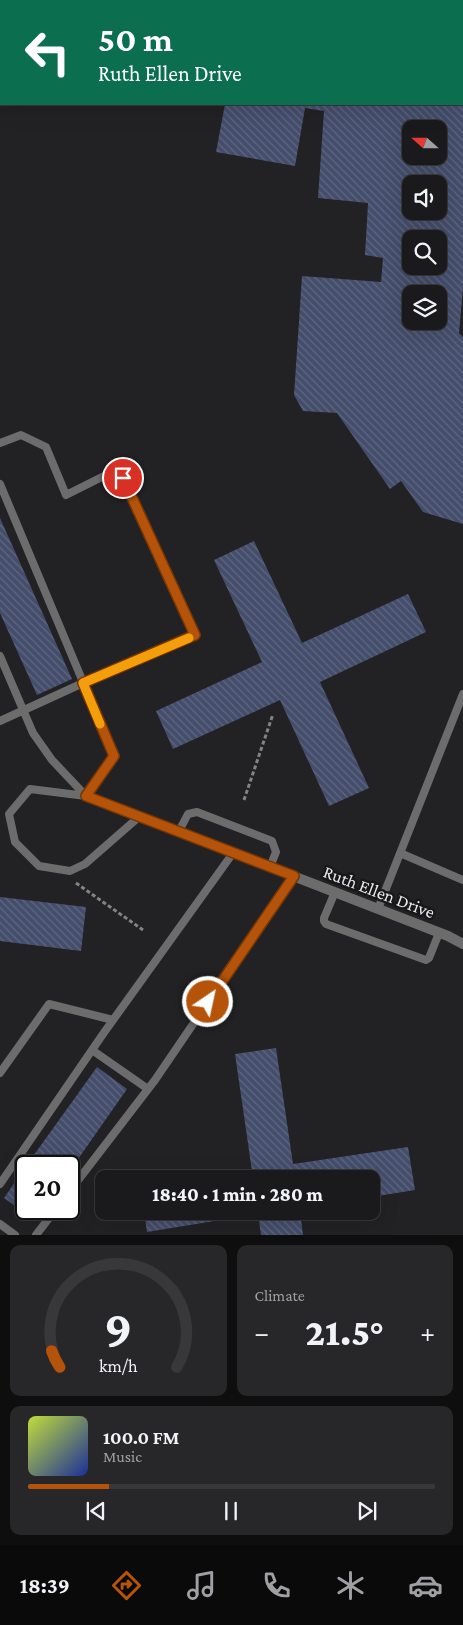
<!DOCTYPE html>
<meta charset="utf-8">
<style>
body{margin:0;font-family:"Crimson Pro",serif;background:#272628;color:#f1f3f6;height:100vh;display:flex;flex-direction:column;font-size:19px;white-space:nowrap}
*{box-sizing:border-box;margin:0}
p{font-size:16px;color:#9fa0a3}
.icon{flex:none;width:28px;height:28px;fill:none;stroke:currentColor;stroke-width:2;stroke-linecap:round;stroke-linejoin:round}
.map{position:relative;height:1235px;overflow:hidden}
.side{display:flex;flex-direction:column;gap:10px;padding:10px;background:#0e0e0f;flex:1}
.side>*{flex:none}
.hud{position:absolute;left:0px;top:0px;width:464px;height:105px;box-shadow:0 5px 20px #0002,0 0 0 1px #38383a;background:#0b6e4f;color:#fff;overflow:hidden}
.needle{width:32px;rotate:291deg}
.fabs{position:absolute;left:402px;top:120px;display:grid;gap:10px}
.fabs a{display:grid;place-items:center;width:45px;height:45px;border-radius:10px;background:#1a191b;box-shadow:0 5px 20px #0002,0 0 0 1px #38383a;font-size:25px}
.speed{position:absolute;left:15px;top:1155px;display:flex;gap:10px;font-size:25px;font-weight:700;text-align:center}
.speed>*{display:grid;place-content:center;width:65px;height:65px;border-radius:50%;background:#1a191b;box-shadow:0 5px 20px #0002,0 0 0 1px #38383a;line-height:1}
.speed .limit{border:2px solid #111;border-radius:8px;background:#fff;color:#111}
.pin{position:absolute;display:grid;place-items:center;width:42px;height:42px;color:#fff;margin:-21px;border:2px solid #fff;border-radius:50%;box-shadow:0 1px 5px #0007}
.me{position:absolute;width:55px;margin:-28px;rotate:34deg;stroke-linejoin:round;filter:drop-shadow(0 0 4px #0008)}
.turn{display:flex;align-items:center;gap:18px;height:105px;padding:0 15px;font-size:22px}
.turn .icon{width:65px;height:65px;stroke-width:2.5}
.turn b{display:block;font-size:35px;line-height:42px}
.big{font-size:38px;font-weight:800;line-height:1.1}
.side .tile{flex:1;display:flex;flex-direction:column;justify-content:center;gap:8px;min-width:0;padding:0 18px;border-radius:10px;background:#272628}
.side .dial{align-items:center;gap:0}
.dial svg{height:130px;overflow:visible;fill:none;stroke:#38383a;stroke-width:7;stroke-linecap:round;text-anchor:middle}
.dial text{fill:#f1f3f6;stroke:none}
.song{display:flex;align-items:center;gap:15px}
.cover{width:60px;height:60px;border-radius:8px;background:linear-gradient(135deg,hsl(70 70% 55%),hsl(230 70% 35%))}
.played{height:5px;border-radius:2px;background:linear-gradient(90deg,#b45309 20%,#38383a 20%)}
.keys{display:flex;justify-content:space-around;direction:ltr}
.heat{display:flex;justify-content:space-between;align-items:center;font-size:28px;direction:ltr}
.side .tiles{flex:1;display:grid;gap:10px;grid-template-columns:1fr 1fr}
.tile:last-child{grid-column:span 2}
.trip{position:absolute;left:95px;top:1170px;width:285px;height:50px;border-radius:10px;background:#1a191b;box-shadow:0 5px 20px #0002,0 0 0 1px #38383a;font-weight:800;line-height:50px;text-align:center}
.tabs{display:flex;height:80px;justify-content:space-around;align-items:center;background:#0a0a0b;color:#9fa0a3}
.tabs .icon{width:35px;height:35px}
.tabs .on{color:#b45309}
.tabs b{font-size:22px;color:#f1f3f6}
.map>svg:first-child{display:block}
.building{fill:url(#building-back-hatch);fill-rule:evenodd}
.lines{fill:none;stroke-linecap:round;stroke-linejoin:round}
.path{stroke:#838385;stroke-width:3;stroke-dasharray:4 2.5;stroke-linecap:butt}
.service{stroke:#6d6c6d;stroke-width:8}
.minor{stroke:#6d6c6d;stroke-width:10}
.route-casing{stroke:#753606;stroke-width:12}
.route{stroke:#b45309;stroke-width:9}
.slow{stroke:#f59e0b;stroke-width:9}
.labels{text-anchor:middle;stroke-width:5;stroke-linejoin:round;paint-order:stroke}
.street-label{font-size:18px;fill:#e8e8ea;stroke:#18181a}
</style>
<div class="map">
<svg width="463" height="1235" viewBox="0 0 463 1235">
<defs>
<pattern id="building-back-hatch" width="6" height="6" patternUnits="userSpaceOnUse" patternTransform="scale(1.25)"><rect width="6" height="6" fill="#444d6b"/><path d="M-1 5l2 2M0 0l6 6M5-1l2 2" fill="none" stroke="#5f6780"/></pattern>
</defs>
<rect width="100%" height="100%" fill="#222124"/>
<path class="building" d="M225 104H463V288L459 333 463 337V524L423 512 401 481 390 489 337 413 303 411 294 395 302 276 381 282 383 258 365 255 368 203 318 198 324 111 305 108 295 166 216 152ZM411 129H439V156H411ZM411 184H439V211H411ZM411 239H439V266H411ZM411 294H439V321H411Z
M0 518 72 679 37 695 0 613Z
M254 541 302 643 408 594 426 632 320 682 369 788 329 806 280 700 173 749 156 711 262 662 214 560Z
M0 897 86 907 81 951 0 941Z
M276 1048 293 1164 408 1147 415 1190 371 1197V1179H207L252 1171 235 1054Z
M97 1067 127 1089 69 1172V1166H26Z
M26 1166V1209H43L35 1220 4 1198Z
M144 1211H300L303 1235H261L258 1214 147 1232Z"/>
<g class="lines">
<path class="path" d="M244 800 273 714
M76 883 143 930"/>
<path class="service" d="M0 443 21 435 46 447 66 495 114 471 123 478 195 635 83 683 0 721
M0 484 114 756 86 796
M0 656 33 733 52 760 86 796
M86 796 30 789 9 814 15 842 39 866 70 871 85 864 140 816
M179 831 188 814 197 812 272 841 276 852 270 867
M400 853 463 880
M335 892 324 918V921L326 924 426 960 429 958 439 933
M378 909 463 694
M92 1050 148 1089
M0 1073 49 1004 113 1020
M0 1184 103 1034 233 853
M69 1192 155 1080 294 876
M0 1224 15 1235
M36 1235 56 1209"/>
<path class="minor" d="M86 796 448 936 463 944"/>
</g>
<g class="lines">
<defs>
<path id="route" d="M123 478 195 635 83 683 114 756 86 796 294 876 208 1002"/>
</defs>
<use href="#route" class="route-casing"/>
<use href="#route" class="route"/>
<path class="slow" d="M100 724 83 683 189 638"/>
</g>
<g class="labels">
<g class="street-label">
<text transform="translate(379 892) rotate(21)" y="6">Ruth Ellen Drive</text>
</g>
</g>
</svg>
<div class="fabs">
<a><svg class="needle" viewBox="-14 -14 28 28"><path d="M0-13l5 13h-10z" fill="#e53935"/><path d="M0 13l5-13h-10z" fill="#9fa0a3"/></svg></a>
<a><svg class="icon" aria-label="sound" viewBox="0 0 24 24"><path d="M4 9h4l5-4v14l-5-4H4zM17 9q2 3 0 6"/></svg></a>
<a><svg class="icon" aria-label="search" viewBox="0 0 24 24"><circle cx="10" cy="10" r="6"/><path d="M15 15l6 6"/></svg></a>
<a><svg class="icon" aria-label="layers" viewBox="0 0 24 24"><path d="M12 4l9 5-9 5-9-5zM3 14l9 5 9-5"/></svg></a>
</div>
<div class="speed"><div class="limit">20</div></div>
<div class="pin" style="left:123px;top:478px;background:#d93025"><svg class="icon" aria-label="arrive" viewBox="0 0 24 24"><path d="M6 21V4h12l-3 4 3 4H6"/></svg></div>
<svg class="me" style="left:208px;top:1002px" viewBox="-20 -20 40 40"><circle r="17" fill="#b45309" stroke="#fff" stroke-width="3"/><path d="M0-11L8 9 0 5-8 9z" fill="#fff"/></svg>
<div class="trip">18:40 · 1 min · 280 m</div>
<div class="hud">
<div class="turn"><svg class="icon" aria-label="left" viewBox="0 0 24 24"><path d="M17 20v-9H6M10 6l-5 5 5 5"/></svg><div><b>50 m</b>Ruth Ellen Drive</div></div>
</div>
</div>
<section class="side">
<div class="tiles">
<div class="tile dial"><svg viewBox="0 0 100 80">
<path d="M14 69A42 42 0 1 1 86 69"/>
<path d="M14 69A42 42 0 0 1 9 59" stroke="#b45309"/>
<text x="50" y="56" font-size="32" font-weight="700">9</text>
<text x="50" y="72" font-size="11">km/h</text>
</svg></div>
<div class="tile"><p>Climate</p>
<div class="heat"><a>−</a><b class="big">21.5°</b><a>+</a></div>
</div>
<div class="tile">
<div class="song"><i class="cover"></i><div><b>100.0 FM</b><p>Music</p></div></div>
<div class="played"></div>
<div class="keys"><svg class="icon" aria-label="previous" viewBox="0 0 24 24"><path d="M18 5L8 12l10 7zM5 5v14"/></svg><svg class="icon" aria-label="pause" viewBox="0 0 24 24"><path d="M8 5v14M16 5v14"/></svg><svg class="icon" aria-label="next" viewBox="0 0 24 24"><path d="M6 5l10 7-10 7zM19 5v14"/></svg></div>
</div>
</div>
</section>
<nav class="tabs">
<b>18:39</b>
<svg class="icon on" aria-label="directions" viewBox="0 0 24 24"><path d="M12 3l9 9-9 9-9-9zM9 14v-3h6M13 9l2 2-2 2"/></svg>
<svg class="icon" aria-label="music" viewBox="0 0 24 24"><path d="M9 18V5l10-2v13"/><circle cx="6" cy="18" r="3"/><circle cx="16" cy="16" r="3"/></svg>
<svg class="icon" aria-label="phone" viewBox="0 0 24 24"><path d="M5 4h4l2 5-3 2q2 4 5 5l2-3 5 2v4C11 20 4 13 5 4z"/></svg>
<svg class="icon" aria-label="climate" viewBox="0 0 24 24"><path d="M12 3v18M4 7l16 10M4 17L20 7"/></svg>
<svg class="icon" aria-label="car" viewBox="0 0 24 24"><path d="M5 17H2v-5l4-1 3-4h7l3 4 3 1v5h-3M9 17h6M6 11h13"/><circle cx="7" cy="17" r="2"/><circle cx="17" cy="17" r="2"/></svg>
</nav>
